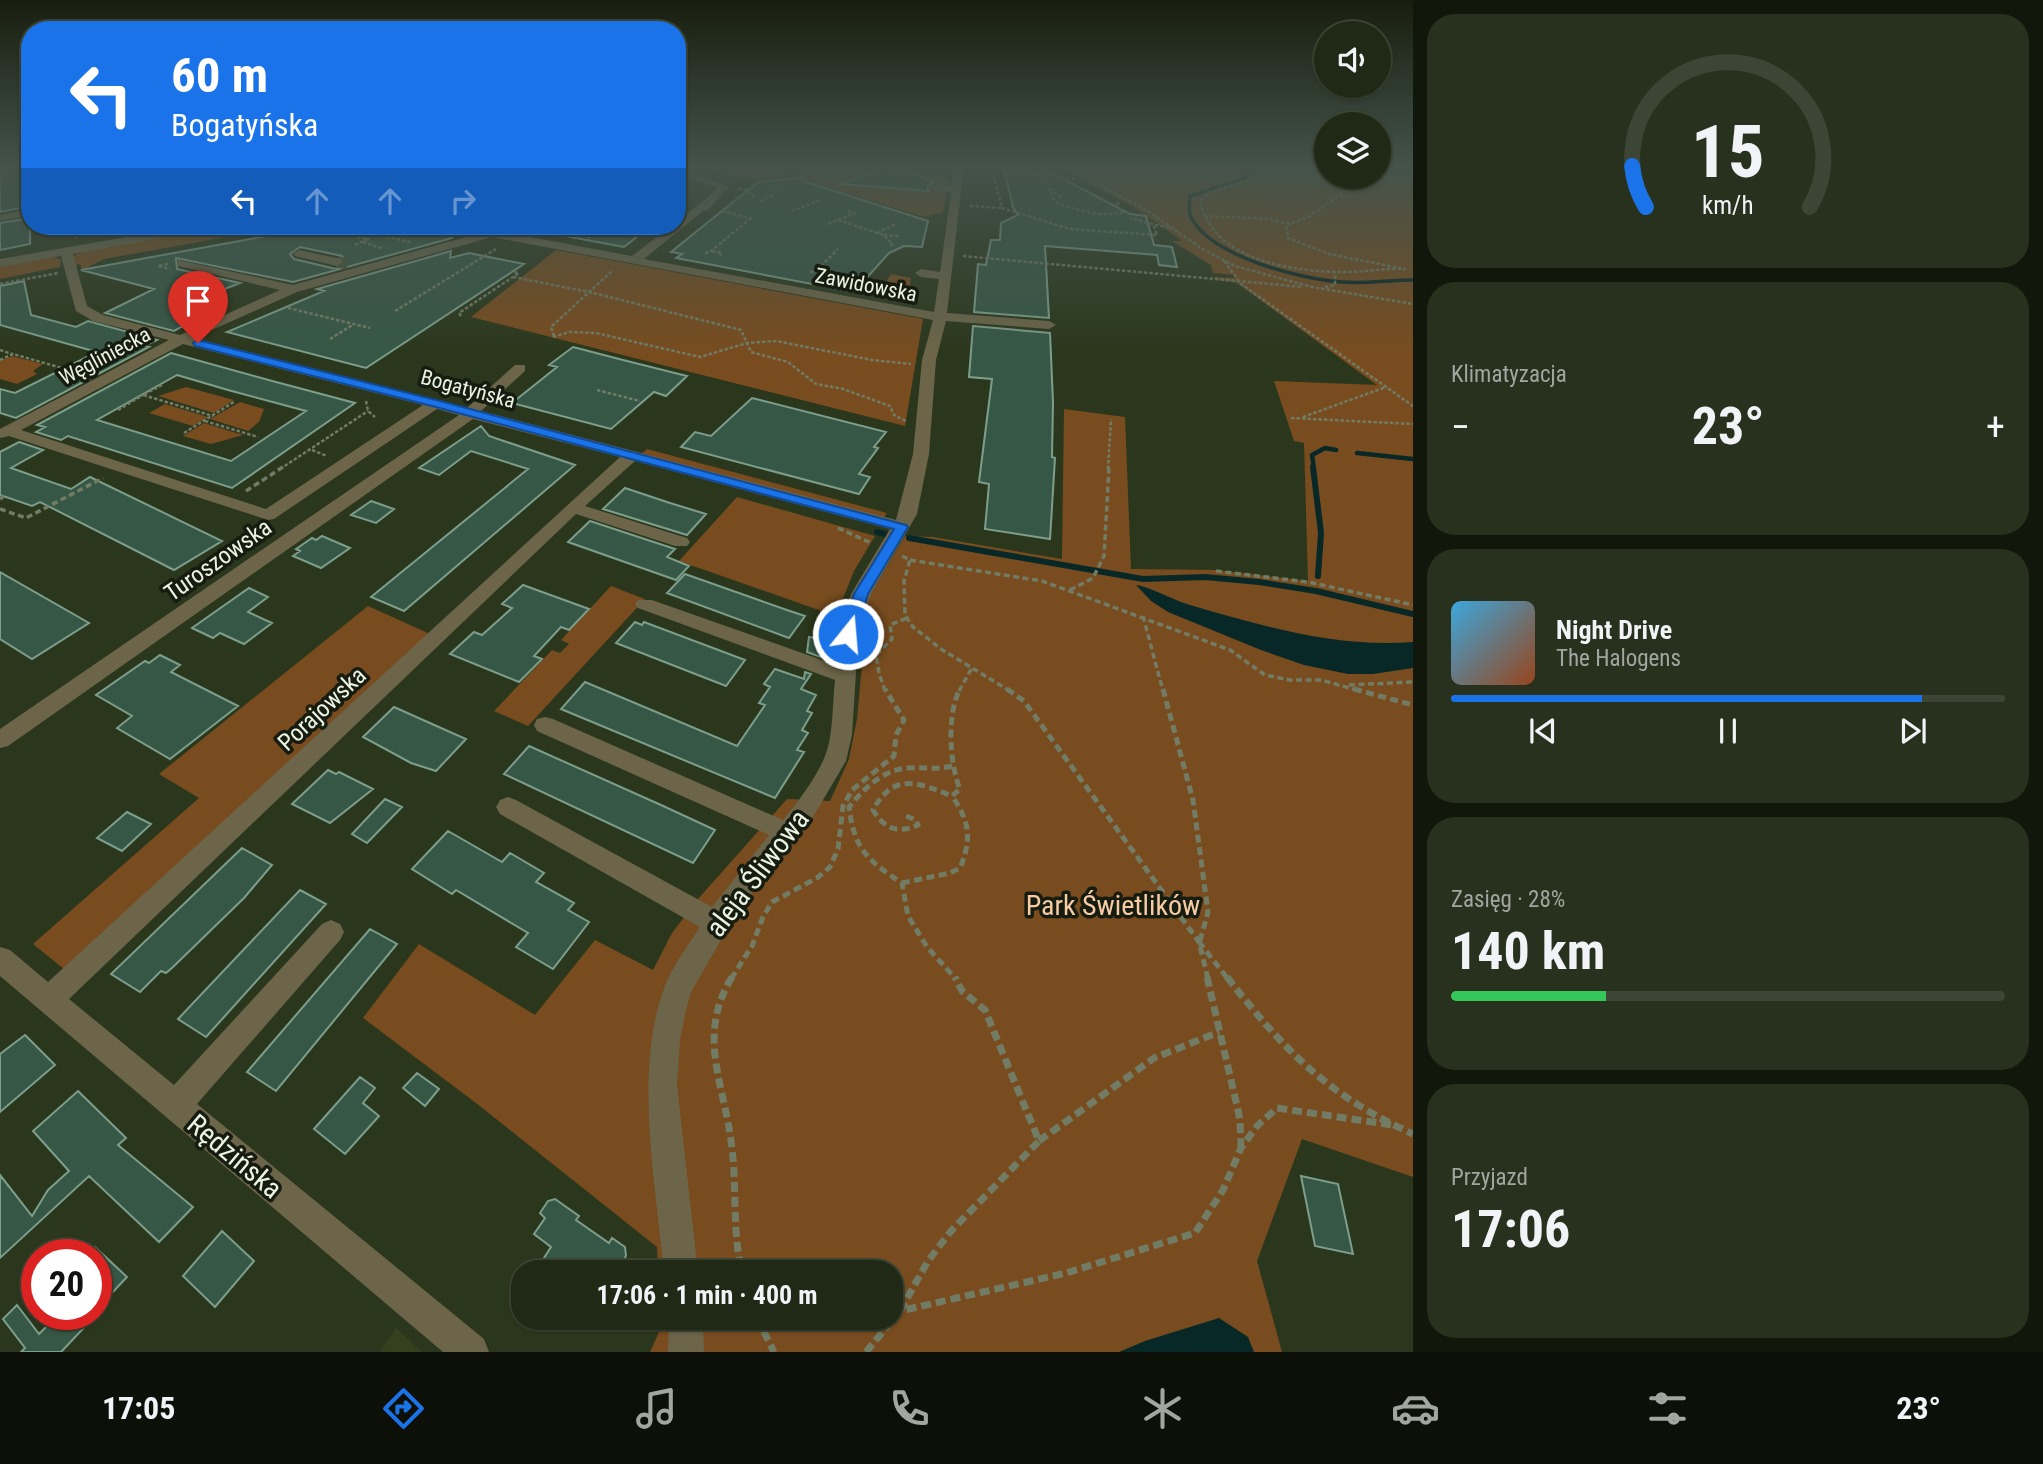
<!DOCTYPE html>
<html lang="pl">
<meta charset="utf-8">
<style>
body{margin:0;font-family:"Roboto Condensed",sans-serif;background:#28311e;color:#f1f3f6;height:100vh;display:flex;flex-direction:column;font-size:26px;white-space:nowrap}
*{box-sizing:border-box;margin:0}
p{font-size:23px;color:#a2a6a0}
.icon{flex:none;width:38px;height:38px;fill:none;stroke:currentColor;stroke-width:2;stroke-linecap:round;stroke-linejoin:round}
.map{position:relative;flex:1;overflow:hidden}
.details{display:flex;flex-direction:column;gap:14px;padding:14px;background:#12170c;width:630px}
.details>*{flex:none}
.top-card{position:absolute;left:21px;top:21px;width:665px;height:214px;border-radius:28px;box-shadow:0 2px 5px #0004,0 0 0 2px #3d4534;background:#1a73e8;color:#fff;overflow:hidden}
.buttons{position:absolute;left:1314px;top:21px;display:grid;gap:14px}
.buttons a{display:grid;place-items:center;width:77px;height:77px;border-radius:50%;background:#202915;box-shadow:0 2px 5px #0004,0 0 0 2px #3d4534;font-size:35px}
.speed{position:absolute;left:21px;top:1239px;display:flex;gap:14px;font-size:35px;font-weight:700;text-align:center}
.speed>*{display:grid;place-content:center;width:91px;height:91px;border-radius:50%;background:#202915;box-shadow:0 2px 5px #0004,0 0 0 2px #3d4534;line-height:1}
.speed .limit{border:10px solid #d22;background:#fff;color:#111}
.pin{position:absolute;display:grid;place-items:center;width:60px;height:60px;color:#fff;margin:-72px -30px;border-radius:50% 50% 50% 0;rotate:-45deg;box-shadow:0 0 7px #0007}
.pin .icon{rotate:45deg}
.me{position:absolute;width:77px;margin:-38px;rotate:17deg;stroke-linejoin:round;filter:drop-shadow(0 0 5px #0008)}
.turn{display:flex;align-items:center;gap:24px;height:147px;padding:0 35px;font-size:32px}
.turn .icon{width:91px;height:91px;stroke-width:2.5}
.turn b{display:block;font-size:49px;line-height:60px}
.lanes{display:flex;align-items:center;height:66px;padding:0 35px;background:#0003;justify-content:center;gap:35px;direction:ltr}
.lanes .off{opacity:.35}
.big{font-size:52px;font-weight:700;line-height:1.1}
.details .card{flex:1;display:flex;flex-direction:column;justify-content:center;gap:10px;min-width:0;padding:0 24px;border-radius:28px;background:#28311e}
.details .dial{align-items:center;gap:0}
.dial svg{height:182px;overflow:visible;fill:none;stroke:#3d4534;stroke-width:7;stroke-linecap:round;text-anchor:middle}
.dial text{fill:#f1f3f6;stroke:none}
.song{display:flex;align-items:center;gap:21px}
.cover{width:84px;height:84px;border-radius:10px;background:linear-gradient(135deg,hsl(200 70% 55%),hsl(20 70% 35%))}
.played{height:7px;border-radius:4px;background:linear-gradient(90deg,#1a73e8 85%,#3d4534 85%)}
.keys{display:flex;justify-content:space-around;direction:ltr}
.heat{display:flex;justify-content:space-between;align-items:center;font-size:38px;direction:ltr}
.charge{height:10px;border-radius:5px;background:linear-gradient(90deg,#34c759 28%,#3d4534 0)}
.trip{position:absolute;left:511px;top:1260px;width:392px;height:70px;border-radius:28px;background:#202915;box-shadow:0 2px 5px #0004,0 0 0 2px #3d4534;font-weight:700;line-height:70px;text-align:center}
.tab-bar{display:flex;height:112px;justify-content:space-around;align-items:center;background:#0d1008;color:#a2a6a0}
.tab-bar .icon{width:49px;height:49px}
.tab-bar .selected{color:#1a73e8}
.tab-bar b{font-size:32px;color:#f1f3f6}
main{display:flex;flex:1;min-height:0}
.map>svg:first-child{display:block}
.built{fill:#33411f}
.green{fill:#784c1f}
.water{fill:#082827}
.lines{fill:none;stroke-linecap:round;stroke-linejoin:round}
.stream-far2{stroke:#082827;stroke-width:3.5}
.stream-far1{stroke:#082827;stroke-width:4.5}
.stream{stroke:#082827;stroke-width:6}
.building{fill:#375746;stroke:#7c9e8b;stroke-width:2;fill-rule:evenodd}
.minor-tunnel{stroke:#48533a;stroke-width:11;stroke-dasharray:11 5;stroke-linecap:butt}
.path-far3{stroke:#727c65;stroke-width:2.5;stroke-dasharray:3.5 2;stroke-linecap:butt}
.path-far2{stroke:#727c65;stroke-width:3.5;stroke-dasharray:6 3.5;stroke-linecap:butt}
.path-far1{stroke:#727c65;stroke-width:5;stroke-dasharray:8 4.5;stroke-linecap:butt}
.path{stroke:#727c65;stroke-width:7;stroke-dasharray:10 5;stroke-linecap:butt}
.minor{fill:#6c654a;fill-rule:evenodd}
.route{fill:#1a73e8;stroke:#114b97;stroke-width:2}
.labels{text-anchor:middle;stroke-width:7;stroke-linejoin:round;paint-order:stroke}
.far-street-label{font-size:21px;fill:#ebf3e2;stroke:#171c10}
.street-label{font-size:24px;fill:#ebf3e2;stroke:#171c10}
.near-street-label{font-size:28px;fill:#ebf3e2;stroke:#171c10}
.near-park-label{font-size:28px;fill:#f7cba4;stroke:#171c10}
</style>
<main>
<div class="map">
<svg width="1413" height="1352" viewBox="0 0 1413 1352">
<rect width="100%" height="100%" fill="#2b371c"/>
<path class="built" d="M396 1328 422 1352H380Z"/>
<path class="green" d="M698 165H858L879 176 881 172 908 165 949 180 943 212 924 217 792 176 799 170C761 187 735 178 698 165Z
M1054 165H1326V177H1379V165H1390L1399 173 1413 177V1177L1302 1139 1257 1261 1282 1352H650L659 1332V1318H891V1272H658L657 1247 476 1103 363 1018 419 944 535 1015 595 940 653 970 672 933 698 899 787 799 830 801 849 759 857 719 868 599 905 536 933 537 1062 559 1064 409 1125 417 1131 569 1216 570 1308 581 1304 443 1294 441 1274 381 1377 385 1237 283 1215 279 1214 277 1235 278 1233 275 1213 273 1211 265 1172 241H1182L1134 207Z
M221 226H287L104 259 82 270 80 264 75 265 73 256 87 250Z
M556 250 923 319 905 426 471 317Z
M54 257 61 260 60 267 0 279V266Z
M891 274 911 278 909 290 902 297 879 293Z
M12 356 43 364 33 371 37 374 17 384 0 379V361Z
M186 387 234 400 214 413 158 396Z
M240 402 264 409 259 422 248 431 210 419Z
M165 404 208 417 193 426 149 413Z
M204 423 243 435 211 444 183 436Z
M647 449 887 513 883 519 641 454Z
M737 497 875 536 854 571 836 616 679 561Z
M611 586 645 599 528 726 494 711 552 650 560 653 569 644 561 640Z
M368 606 430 634 64 969 33 944 199 798 159 774Z"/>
<path class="water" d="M1136 585C1145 585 1176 601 1190 605 1263 626 1336 648 1413 642V668L1373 674H1348L1304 665 1261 650 1168 612 1151 601Z
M1219 1318 1248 1337 1254 1352H1119L1145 1341Z"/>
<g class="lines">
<path class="stream-far2" d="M1258 165V169L1243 179 1190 196C1190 203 1188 211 1191 217 1211 257 1301 279 1342 282 1366 284 1389 280 1413 280"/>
<path class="stream-far1" d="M1357 453 1413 459
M1314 469 1312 455 1325 448 1336 450"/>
<path class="stream" d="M1313 467 1321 533 1318 576
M877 532 885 534
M909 538 1143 579 1205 577 1259 582 1316 591 1413 614"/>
</g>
<path class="building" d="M1003 165H1025L1029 175 1050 172 1130 214 1146 216 1154 245 1172 247 1177 267 1159 265 1157 255 1045 246 1049 318 974 312 978 264 986 265 991 240H1000L1001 223 1018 215 1013 207Z
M894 166 934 182 927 187 929 191 840 184Z
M0 170 30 171V206L0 212Z
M804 177 806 182 928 221 922 247 904 246 889 253 854 292 676 258 682 254 671 252 758 182Z
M30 218V244L0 250V223Z
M321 226H408L453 235 452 238 293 282 176 258 177 269 240 283 181 306 209 312 174 331 105 313 154 289 81 270ZM300 247 342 256 346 263 336 269 294 259 290 254Z
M560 226H651L624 247 559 235Z
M451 251 450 258 469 253 524 264 366 368 227 332 324 291 317 289Z
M24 281 31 315 76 327 88 321 157 340 144 346 149 347 16 418 0 413V389L15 393 97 352 0 325V286Z
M973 326 1050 333 1053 402 1052 457 1055 458 1050 539 985 529 989 484 979 482 992 379 969 377Z
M573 347 623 360 687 376 666 396 654 392 611 429 512 403 557 367 549 365Z
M171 353 276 382 355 403 232 488 68 436 61 440 36 432 45 427 37 425ZM177 375 228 390 306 411 231 461 97 420Z
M752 398 886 432 874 447 878 448 859 474 870 477 859 494 681 447 695 432 711 436Z
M481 426 489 436 575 465 404 611 371 597 528 469 471 451 439 475 419 468Z
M19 442 43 450 11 468 71 489 90 477 222 541 174 570 40 502 32 506 0 495V452Z
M625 488 670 503 706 514 687 535 603 509Z
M371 501 394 509 376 523 351 515Z
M590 521 675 549 667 557 689 566 676 580 568 542Z
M322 536 350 548 321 568 293 556 300 551 296 549 312 538 316 540Z
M0 572 89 623 32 659 0 639Z
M685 574 784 609 805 616 789 638 667 593Z
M523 585 589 609 569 630 561 627 534 656 542 659 519 682 450 654 474 632 482 635 512 608 502 604Z
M249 588 268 597 248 612 272 623 244 644 220 633 213 638 192 628Z
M635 622 642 625 644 622 745 660 726 686 616 643Z
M809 637 829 640 826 659 807 652Z
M160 655 180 665 171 672 238 706 170 759 117 728 132 716 96 695 145 661 149 663Z
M775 669 804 679 805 672 811 674 801 689 816 695 807 711 812 713 802 730 808 733 797 750 804 752 775 798 561 709 585 682 737 746 765 705 759 703 770 687 764 684Z
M394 707 441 728 466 739 436 771 411 763 363 737Z
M529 746 661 805 715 830 693 863 504 774Z
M328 770 336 774 339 772 373 789 330 823 292 804Z
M385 799 402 807 367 843 352 834Z
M127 812 151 824 122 851 97 838Z
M448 831 502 862 510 853 544 873 536 882 574 903 568 910 589 922 553 969 516 947 528 933 456 890 452 894 412 869Z
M242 848 272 865 244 898 173 967 166 973 161 971 140 992 111 974Z
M300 890 326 904 206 1037 178 1019Z
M370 929 397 944 276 1091 247 1072Z
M25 1035 55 1065 0 1112V1054Z
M417 1073 439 1089 425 1106 403 1088Z
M360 1077 375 1088 363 1103 379 1116 345 1154 314 1129Z
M78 1091 126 1138 118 1145 193 1207 159 1242 89 1176 0 1258V1175L32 1216 48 1190 69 1171 33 1131Z
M1301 1176 1338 1184 1353 1254 1315 1246Z
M555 1199 579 1216 576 1220 609 1243 612 1238 625 1247 626 1256 616 1272H535L551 1247 534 1234 545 1218 540 1213 548 1201Z
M222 1231 254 1261 215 1307 183 1276Z
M96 1248 127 1277 96 1310Z
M17 1305 39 1334 59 1314H97L61 1352H21L25 1348 3 1319Z"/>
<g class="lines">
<path class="minor-tunnel" d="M337 262 352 265"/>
<path class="path-far3" d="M991 165 1002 208 1070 229 1157 235 1153 224 1130 218
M1060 165 1143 208 1204 250 1235 266 1312 287 1413 304
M1265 165V175L1210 192 1200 201C1213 261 1293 272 1345 272 1365 272 1385 268 1405 269L1329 254 1288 238 1286 225 1308 217 1366 177
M899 166H926
M874 172 898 165
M1379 176 1402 182
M1075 179 1055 174 1044 176 1055 202C1077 210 1099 218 1123 212L1115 204 1120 203
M738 189 747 190 755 199
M1050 189 1062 198
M760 201 770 197 779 188
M970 206 1001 208
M727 208 747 191
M722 211 754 219
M791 211 818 201 813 199
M1204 216 1268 219 1290 224
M838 220 883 235 893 244 890 246
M828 224 855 213 848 211
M1155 225 1174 228
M73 226 76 238
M321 233 351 229 410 242
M341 233 368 239 355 245
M877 233 894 225 890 224
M884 235 900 236
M588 238 605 226
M363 242 384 249
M712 251 722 253 720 255
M705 253 710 252 751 218
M963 256 1303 287
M1224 261 1241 284 1413 406
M168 264 158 266 170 269
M810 272 816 271
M826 275 828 273 816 271 838 249
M513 277 589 292 741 330 751 352 788 362 816 384 843 389 890 406 894 415 906 421
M0 284 58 273
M1325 287 1335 285V272
M288 308 370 328
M395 311 496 249
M461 316 459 313 519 273 513 272
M554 336 551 327 613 270
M553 337 569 332 596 333 700 357 747 343 776 341 872 360 911 364
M330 339 354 324
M0 350 12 354
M0 360 13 354 62 368
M162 385 143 395 213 416
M597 390 640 401
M366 401 368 411 375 417
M118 410 143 395
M1303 417 1386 387
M1291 418 1413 424
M205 421 258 437
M184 433 234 402
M312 450 327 456
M280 469 368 411
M1108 469 1111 419"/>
<path class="path-far2" d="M246 491 283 467
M0 499 4 496
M0 509 26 518 103 478
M838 528 871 543
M902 556 910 560 904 581 905 615 913 627 941 649 1010 691
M910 560 1042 581 1230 650 1265 675 1290 680H1321L1360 691
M1216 571 1308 582 1413 605
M1070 590 1093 578 1104 556 1109 467
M1143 616 1163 691
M1349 685 1413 682
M885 691 879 673 876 655 892 639 890 625 907 618
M959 691 972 668"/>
<path class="path-far1" d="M1007 689 1024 701 1199 942
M1163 689 1193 800 1208 912 1200 941
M1354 689 1413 705
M952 766C937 770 923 767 908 768 882 770 865 788 849 807 854 849 868 861 902 883L908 916 927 947 956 979
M906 816 916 820 918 825C898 834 884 829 873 810 894 771 919 783 952 796
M902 883 950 873 960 868C972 839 970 822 952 796L960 789C949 763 947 713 960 689
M731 979 752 946 763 917 772 902 817 878 830 867 838 849 843 806 852 790 894 756 896 735 904 720 885 689
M1208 979 1199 942 1228 979"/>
<path class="path" d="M732 977C695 1037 726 1087 732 1149 737 1190 732 1231 742 1272
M1207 977 1240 1119 1241 1147
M1227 977C1284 1050 1327 1095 1413 1134
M1039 1141 1154 1058 1219 1032
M900 1311 928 1261 951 1231 1039 1141 985 1010 962 991 955 977
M757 1318 774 1352
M866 1352 900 1311 1066 1273 1195 1233 1223 1190 1241 1148 1257 1126 1277 1108 1393 1125"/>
<path class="minor" d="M954 165H964L947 313 1049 321 1056 325 1049 329 946 321 936 360 929 454 917 514 871 594 856 637 858 641 852 735 846 761 813 817 739 909 691 992 686 1010 680 1039 677 1085 698 1272H664C656 1185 633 1069 665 986 673 965 688 946 700 927L500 814 496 807 500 800 508 797 516 800 712 907 769 835 537 731 534 725 537 719 545 717 553 719 783 820C798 802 813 782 823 761 834 738 832 705 835 680L638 608 635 604 638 600H652L836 665 840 637 838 634 851 594 890 529 635 461 585 506 687 538 690 542 687 546H675L576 514 69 999 174 1085 322 924 331 920 340 924 344 932 340 940 197 1104 484 1339 489 1352H443L0 976V947L10 950 48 982 620 457 473 419 8 746 0 748V729L459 415 437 409 274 519 268 520 9 436 0 438V429L169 340 93 321 76 311 61 256 0 267V259L190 226H212L207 229 73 254 87 306 103 315 180 335 280 290 178 266V260L293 285 477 234 450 228 449 226H470L632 256 671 226H677V221C692 209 704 202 717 188L677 173V167L729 187 708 210 703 211 644 259 934 312 939 279 921 277 915 273 921 269 940 272 951 192 934 191 929 188 934 185 951 186ZM492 237 933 320 922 360 913 454 896 520 481 411 525 371V365H515L467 408 194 338 297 292ZM183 344 423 405 266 509 21 430Z
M1398 165 1413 167V175Z
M30 209V215L0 221V215Z
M299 250 341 259 343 262 337 266 295 256 293 254Z
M669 1318H703L704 1352H668Z"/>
</g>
<linearGradient id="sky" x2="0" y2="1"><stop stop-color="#181e0f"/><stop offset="0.47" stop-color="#44534b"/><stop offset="1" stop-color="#44534b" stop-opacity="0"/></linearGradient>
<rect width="1413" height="354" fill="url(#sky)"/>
<path class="route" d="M198 340 440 401 906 525 908 527 868 594 856 634 848 640 841 634 854 594 894 529 432 406 195 346 193 343Z"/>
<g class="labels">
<g class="far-street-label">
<text transform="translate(866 285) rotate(11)" y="7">Zawidowska</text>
<text transform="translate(105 356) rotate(-28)" y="7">Węgliniecka</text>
<text transform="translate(468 389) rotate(15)" y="7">Bogatyńska</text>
</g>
<g class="street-label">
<text transform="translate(218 560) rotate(-35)" y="8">Turoszowska</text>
<text transform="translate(322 709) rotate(-43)" y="8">Porajowska</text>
</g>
<g class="near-street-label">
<text transform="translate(757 873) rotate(-53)" y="10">aleja Śliwowa</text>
<text transform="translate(235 1156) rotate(40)" y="10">Rędzińska</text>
</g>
<g class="near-park-label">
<text x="1113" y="915">Park Świetlików</text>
</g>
</g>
</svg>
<div class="buttons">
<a><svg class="icon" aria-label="sound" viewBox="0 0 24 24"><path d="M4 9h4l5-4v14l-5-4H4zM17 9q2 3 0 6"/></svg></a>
<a><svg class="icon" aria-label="layers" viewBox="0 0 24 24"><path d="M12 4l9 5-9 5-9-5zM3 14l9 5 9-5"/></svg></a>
</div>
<div class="speed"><div class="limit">20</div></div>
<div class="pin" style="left:198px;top:343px;background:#d93025"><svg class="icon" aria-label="arrive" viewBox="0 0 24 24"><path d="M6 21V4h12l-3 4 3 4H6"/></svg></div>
<svg class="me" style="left:848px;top:634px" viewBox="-20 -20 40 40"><circle r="17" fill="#1a73e8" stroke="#fff" stroke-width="3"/><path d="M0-11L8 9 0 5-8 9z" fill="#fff"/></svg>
<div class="trip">17:06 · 1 min · 400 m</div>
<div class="top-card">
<div class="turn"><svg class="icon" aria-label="left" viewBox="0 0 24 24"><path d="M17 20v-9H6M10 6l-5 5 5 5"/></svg><div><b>60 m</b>Bogatyńska</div></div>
<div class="lanes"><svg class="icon" aria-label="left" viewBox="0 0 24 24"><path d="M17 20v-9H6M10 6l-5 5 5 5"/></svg><svg class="icon off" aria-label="ahead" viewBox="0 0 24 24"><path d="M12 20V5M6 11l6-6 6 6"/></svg><svg class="icon off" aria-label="ahead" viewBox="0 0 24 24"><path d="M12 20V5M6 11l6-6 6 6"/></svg><svg class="icon off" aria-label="right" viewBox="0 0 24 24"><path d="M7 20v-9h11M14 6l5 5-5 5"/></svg></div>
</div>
</div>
<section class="details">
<div class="card dial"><svg viewBox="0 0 100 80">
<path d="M14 69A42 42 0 1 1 86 69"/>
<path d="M14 69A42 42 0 0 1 8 51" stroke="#1a73e8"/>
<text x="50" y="56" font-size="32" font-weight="700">15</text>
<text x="50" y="72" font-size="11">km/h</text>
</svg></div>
<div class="card"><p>Klimatyzacja</p>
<div class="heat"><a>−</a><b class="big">23°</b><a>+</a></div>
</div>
<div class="card">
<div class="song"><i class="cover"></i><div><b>Night Drive</b><p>The Halogens</p></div></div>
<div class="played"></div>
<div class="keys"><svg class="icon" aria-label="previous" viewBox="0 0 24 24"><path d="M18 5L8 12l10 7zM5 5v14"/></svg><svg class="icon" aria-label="pause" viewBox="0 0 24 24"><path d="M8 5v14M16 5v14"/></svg><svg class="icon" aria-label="next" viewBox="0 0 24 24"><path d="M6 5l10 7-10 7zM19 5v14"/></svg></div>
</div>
<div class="card"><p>Zasięg · 28%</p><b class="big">140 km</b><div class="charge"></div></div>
<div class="card"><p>Przyjazd</p><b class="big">17:06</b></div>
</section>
</main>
<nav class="tab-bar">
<b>17:05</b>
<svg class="icon selected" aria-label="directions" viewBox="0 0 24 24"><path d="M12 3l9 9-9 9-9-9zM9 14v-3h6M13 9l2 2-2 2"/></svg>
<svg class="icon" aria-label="music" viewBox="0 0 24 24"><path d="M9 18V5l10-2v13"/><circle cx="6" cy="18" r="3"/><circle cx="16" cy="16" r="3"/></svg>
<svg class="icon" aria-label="phone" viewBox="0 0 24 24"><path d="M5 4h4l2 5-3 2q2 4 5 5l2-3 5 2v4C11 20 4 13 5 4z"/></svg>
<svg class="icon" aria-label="climate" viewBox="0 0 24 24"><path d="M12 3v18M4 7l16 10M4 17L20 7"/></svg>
<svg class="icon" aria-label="car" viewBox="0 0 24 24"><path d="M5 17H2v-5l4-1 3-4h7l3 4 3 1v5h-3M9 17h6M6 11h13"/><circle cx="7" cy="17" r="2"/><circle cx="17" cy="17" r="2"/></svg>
<svg class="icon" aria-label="filters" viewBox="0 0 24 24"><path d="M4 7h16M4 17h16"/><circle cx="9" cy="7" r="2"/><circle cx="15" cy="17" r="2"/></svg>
<b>23°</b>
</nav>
